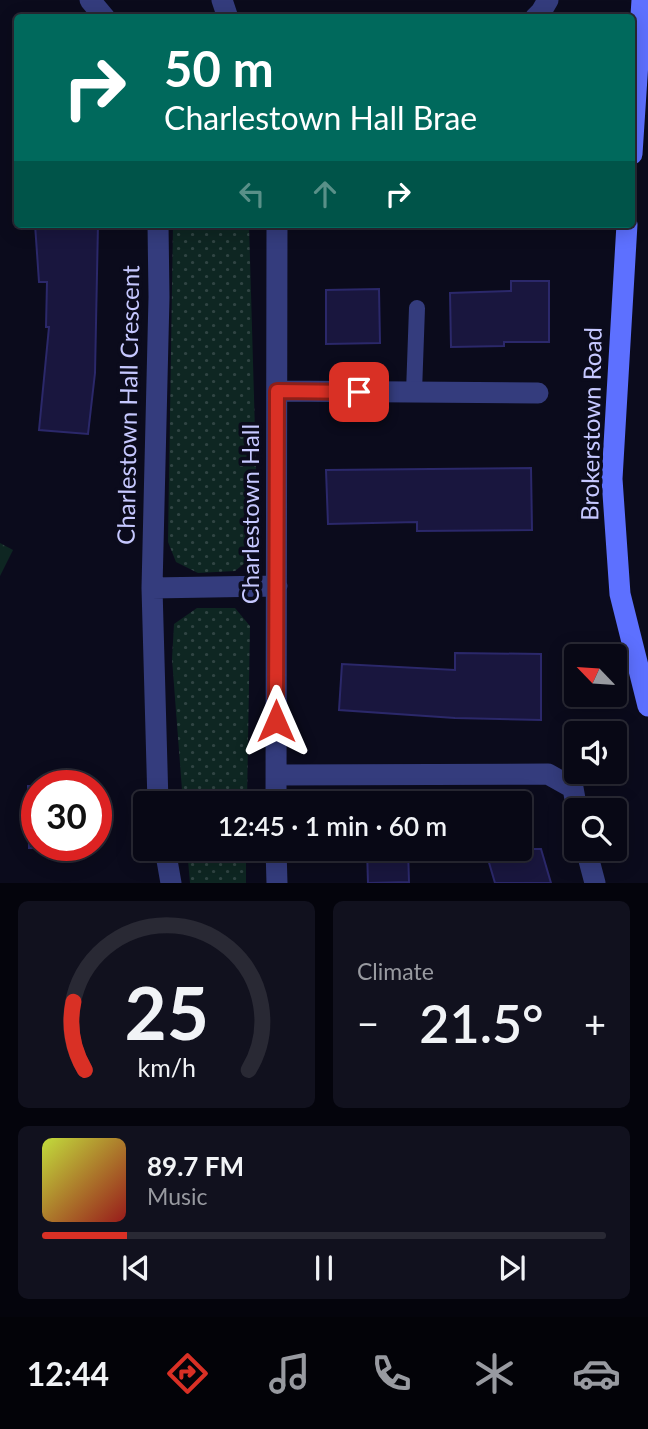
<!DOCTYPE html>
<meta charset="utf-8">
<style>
body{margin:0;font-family:Lato,sans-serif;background:#11111e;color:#f1f3f6;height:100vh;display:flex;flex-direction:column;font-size:26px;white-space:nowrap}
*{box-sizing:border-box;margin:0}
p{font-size:23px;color:#989aa0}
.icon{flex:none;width:38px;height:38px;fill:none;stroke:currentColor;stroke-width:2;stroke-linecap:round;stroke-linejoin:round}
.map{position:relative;height:883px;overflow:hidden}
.drawer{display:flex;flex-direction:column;gap:18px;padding:18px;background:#04040c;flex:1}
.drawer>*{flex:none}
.top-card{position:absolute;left:14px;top:14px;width:621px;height:214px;border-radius:7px;box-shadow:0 4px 18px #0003,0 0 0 2px #292934;background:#00695c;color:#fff;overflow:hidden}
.needle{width:46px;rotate:295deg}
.fabs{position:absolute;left:564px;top:644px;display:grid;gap:14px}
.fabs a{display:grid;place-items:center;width:63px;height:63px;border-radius:7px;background:#080815;box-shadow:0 4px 18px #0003,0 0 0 2px #292934;font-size:35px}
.speed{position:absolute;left:21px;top:770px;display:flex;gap:14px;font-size:35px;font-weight:700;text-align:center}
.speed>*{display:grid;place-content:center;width:91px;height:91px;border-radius:50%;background:#080815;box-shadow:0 4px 18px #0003,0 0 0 2px #292934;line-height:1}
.speed .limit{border:10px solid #d22;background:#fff;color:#111}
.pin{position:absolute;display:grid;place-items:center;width:60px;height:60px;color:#fff;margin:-30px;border-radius:14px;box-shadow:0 4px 10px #0006}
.me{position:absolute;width:77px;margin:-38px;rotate:0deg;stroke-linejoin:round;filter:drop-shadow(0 0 5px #0008)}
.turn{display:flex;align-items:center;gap:24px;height:147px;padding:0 35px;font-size:32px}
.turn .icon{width:91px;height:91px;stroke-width:2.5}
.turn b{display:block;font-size:49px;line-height:60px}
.lanes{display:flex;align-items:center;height:66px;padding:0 35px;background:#0003;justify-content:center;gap:35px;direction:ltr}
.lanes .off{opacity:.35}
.big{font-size:52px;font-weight:600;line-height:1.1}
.drawer .tile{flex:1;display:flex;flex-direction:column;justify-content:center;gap:10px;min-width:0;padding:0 24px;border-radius:10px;background:#11111e}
.drawer .dial{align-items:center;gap:0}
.dial svg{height:182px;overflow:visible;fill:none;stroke:#292934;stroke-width:7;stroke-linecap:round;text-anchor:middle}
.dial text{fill:#f1f3f6;stroke:none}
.song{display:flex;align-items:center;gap:21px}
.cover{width:84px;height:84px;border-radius:10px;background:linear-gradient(135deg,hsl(70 70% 55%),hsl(0 70% 35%))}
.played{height:7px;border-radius:4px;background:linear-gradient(90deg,#d93025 15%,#292934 15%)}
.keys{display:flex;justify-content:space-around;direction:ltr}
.heat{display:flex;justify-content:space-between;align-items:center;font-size:38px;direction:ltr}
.drawer .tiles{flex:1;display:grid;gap:18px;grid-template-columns:1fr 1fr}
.tile:last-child{grid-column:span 2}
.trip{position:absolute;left:133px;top:791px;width:399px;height:70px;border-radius:7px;background:#080815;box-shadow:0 4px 18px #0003,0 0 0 2px #292934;font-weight:600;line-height:70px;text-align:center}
.menu{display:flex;height:112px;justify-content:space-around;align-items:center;background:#030308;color:#989aa0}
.menu .icon{width:49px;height:49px}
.menu .selected{color:#d93025}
.menu b{font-size:32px;color:#f1f3f6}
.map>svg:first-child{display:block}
.grass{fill:url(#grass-dots)}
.forest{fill:url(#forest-crowns)}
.building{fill:#19163e;stroke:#2b286a;stroke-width:2}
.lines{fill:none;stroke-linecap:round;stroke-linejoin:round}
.lane{stroke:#343c7d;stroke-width:16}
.street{stroke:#343c7d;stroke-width:21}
.secondary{stroke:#5d70ff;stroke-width:21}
.route-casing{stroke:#8d1f18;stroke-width:18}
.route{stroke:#d93025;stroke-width:12}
.labels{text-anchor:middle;stroke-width:7;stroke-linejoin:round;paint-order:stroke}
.street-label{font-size:24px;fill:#c6c8ff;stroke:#0b0b1c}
</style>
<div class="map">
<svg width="648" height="883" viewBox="0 0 648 883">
<defs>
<pattern id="grass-dots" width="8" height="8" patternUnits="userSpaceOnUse" patternTransform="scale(1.75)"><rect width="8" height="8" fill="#0e2622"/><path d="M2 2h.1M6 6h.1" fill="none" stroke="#304443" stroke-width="1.8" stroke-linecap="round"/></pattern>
<pattern id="forest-crowns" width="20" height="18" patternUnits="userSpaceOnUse" patternTransform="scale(1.75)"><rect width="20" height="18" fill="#0e2622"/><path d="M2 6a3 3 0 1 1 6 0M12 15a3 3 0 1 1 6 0" fill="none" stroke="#304443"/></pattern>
</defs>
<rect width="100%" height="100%" fill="#0b0b1c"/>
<path class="grass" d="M173 224H249L258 535 251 558 235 571 198 573 176 562 168 542Z
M197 608H235L250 626 247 803H183L172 659 174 624Z
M187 849H246V883H190Z"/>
<path class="forest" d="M0 543 13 550 0 576Z"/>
<path class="building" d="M35 224H98L95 373 88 434 39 430 49 327H46L47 282H39Z
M511 281H549V342H504V346L451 347 450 293 511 291Z
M379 289 380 343 326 344V290Z
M531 468 532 530 417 531V522L328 524 326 470Z
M455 653 541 654V720L455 718 339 710 342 664 455 670Z
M96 785V848H29L28 786H37V845H96V786H60Z
M367 849H408L409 882 368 883Z
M485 849H541L551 883H495Z"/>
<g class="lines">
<path class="lane" d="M414 392 417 308"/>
<path class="street" d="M90 0 105 18
M222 0 228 18
M535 18 541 12 548 0
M158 224 159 297 152 588 277 586
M277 391 538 393
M152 588 158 803
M276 775 548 774 573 788 577 810
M276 803 277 224
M165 849 171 883
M276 849 277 883
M586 849 595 883"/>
<path class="secondary" d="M632 154 642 0
M627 224 612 479 620 594 648 706"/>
</g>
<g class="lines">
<defs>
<path id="route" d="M276 721 277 391 359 392"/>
</defs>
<use href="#route" class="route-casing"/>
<use href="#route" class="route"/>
</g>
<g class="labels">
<g class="street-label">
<text transform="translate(129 405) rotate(-89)" y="8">Charlestown Hall Crescent</text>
<text transform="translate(592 424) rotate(-89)" y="8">Brokerstown Road</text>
<text transform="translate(251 514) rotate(-90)" y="8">Charlestown Hall</text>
</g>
</g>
</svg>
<div class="fabs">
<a><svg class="needle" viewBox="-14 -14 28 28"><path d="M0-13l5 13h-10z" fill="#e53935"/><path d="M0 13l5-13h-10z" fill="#989aa0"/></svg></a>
<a><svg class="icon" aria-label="sound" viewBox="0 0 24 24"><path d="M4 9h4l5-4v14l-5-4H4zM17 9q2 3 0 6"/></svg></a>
<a><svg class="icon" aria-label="search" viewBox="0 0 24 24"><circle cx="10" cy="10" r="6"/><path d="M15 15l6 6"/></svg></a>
</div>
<div class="speed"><div class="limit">30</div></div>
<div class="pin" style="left:359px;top:392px;background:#d93025"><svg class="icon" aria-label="arrive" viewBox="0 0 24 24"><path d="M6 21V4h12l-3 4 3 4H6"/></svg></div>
<svg class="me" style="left:276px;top:721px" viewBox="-20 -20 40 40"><path d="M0-17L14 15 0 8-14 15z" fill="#d93025" stroke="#fff" stroke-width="4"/></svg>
<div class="trip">12:45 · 1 min · 60 m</div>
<div class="top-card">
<div class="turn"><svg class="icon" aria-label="right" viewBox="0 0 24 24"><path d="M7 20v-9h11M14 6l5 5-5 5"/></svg><div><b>50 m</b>Charlestown Hall Brae</div></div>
<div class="lanes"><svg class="icon off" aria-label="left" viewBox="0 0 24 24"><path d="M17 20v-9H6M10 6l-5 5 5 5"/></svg><svg class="icon off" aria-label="ahead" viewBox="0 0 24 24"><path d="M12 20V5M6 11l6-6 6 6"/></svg><svg class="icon" aria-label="right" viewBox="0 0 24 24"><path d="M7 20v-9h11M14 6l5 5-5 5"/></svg></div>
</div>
</div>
<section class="drawer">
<div class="tiles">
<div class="tile dial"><svg viewBox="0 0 100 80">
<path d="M14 69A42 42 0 1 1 86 69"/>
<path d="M14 69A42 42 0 0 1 9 39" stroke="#d93025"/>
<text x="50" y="56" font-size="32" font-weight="700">25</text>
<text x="50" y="72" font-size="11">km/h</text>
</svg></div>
<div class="tile"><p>Climate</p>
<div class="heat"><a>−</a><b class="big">21.5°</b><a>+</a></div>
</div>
<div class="tile">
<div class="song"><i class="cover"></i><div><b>89.7 FM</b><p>Music</p></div></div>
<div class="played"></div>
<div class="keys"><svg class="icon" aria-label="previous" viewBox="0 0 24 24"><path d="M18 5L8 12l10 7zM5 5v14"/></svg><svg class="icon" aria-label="pause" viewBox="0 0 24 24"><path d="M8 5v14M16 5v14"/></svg><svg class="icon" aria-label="next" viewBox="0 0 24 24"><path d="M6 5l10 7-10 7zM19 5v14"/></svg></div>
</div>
</div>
</section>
<nav class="menu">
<b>12:44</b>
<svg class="icon selected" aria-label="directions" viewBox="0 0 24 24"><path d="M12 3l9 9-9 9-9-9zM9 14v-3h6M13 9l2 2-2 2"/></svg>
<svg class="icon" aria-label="music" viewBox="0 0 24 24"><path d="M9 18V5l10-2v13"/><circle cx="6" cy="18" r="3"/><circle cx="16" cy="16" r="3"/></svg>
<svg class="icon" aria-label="phone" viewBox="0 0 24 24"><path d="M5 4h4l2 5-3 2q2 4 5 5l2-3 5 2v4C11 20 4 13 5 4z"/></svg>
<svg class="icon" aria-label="climate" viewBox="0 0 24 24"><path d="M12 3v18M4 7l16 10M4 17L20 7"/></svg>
<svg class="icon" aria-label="car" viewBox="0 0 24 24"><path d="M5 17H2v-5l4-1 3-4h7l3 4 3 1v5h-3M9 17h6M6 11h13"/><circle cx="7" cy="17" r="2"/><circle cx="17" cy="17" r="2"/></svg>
</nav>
